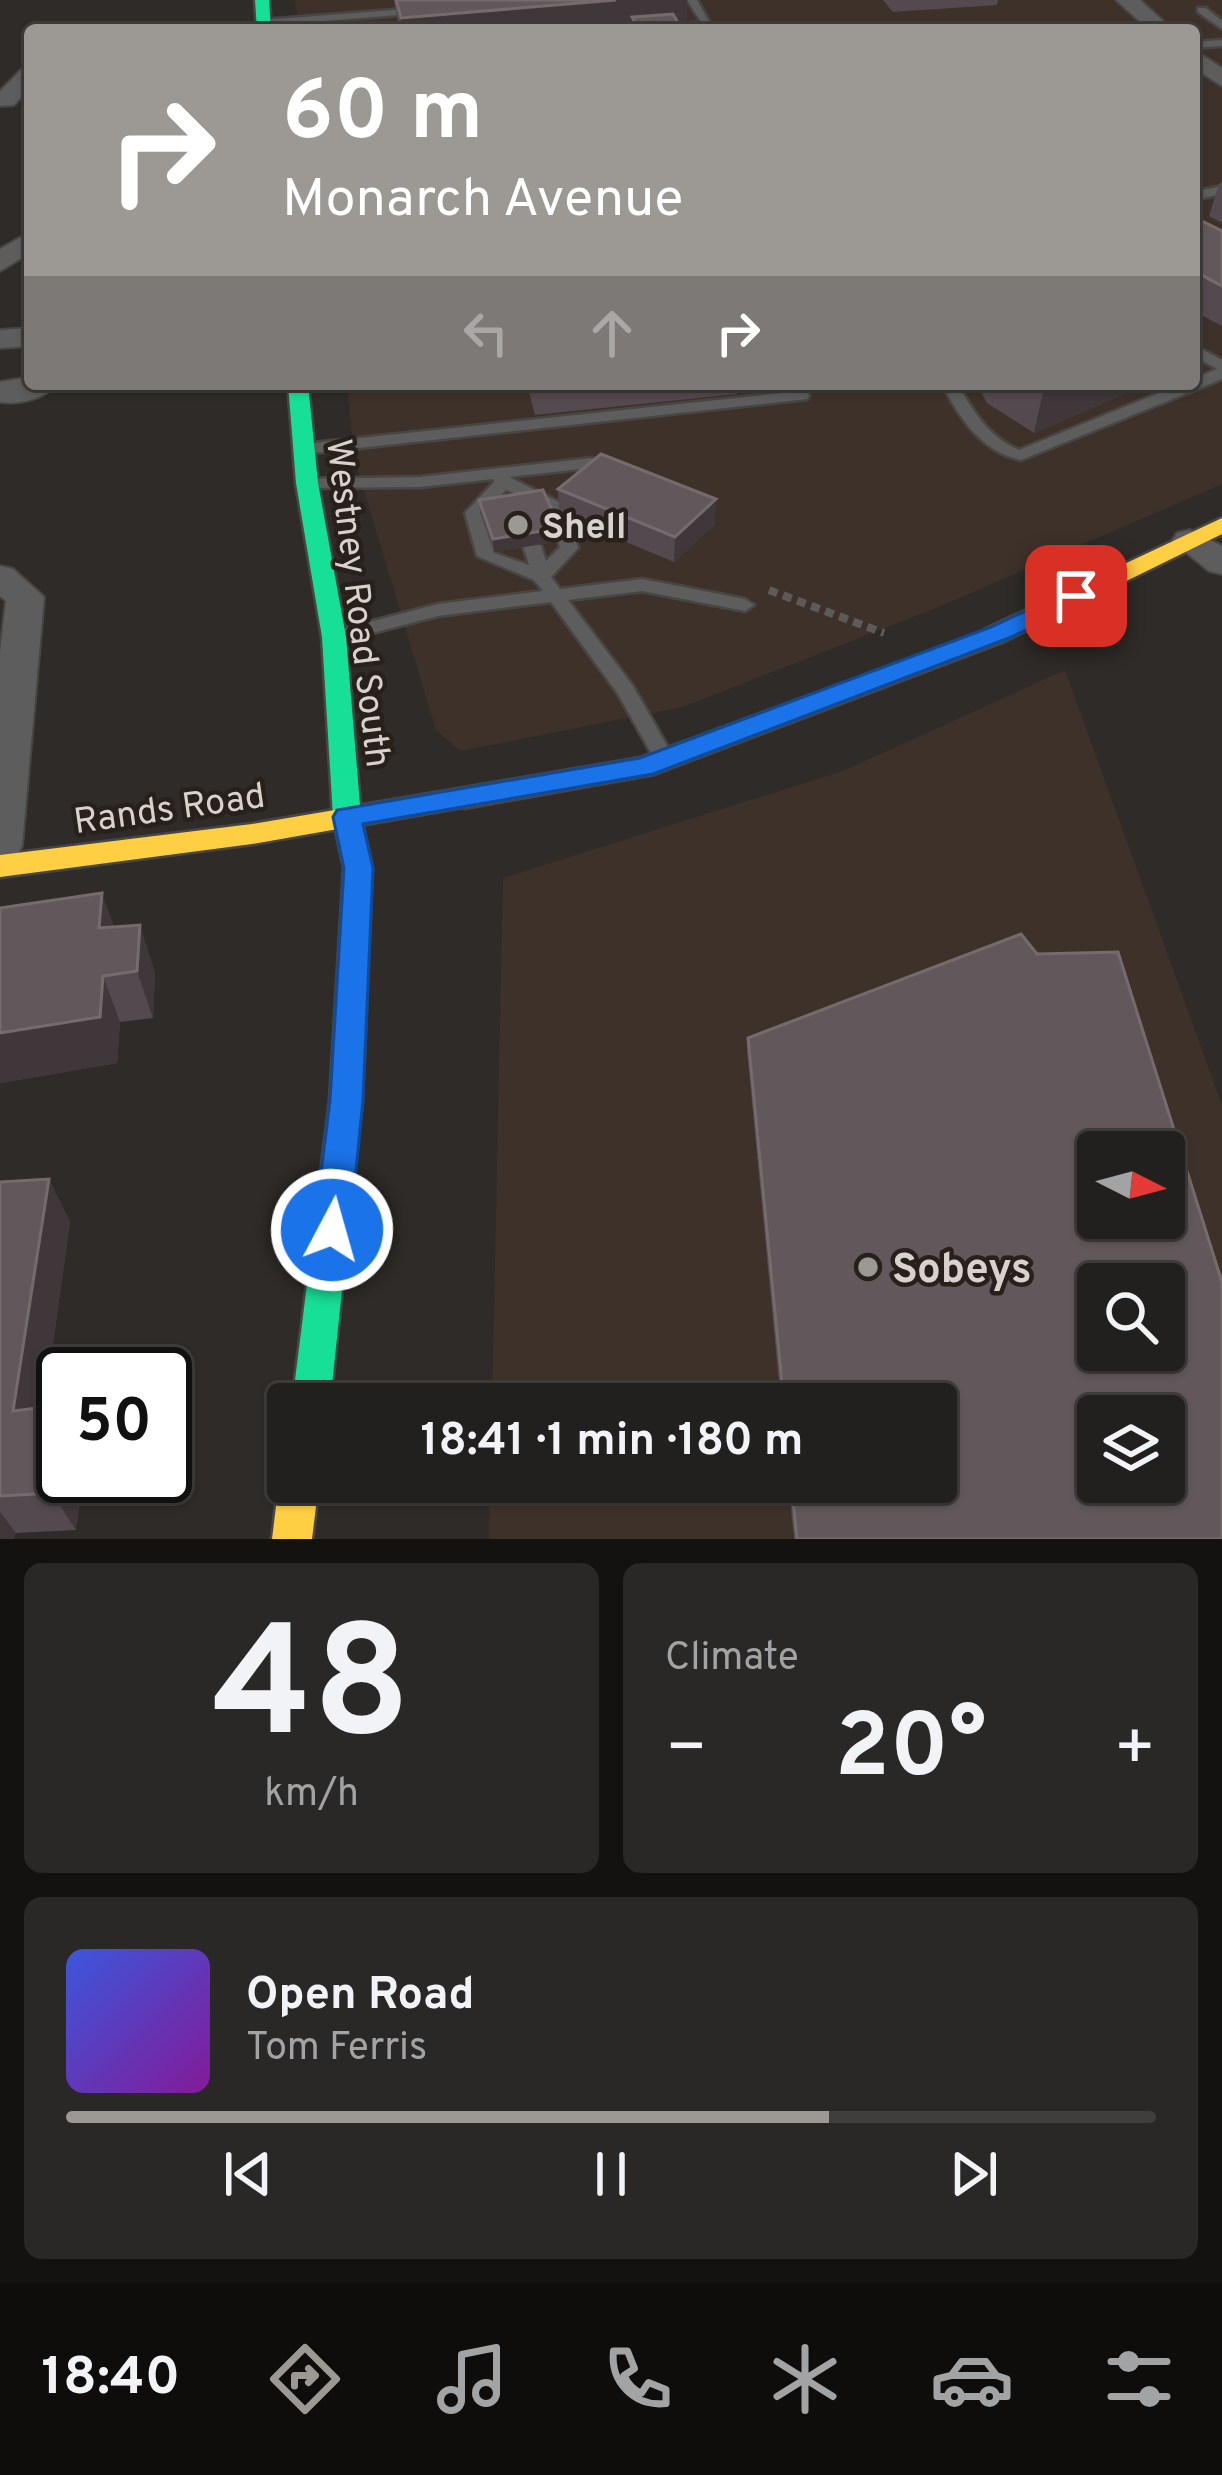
<!DOCTYPE html>
<meta charset="utf-8">
<style>
body{margin:0;font-family:Overpass,sans-serif;background:#2a2827;color:#f1f3f6;height:100vh;display:flex;flex-direction:column;font-size:45px;white-space:nowrap}
*{box-sizing:border-box;margin:0}
p{font-size:39px;color:#a2a3a4}
.icon{flex:none;width:66px;height:66px;fill:none;stroke:currentColor;stroke-width:2;stroke-linecap:round;stroke-linejoin:round}
.map{position:relative;height:1539px;overflow:hidden}
.details{display:flex;flex-direction:column;gap:24px;padding:24px;background:#131210;flex:1}
.details>*{flex:none}
.hud{position:absolute;left:24px;top:24px;width:1176px;height:366px;border-radius:12px;box-shadow:0 3px 9px #0004,0 0 0 3px #3f3e3c;background:#9c9894;color:#fff;overflow:hidden}
.needle{width:78px;rotate:96deg}
.fabs{position:absolute;left:1077px;top:1131px;display:grid;gap:24px}
.fabs a{display:grid;place-items:center;width:108px;height:108px;border-radius:12px;background:#22201e;box-shadow:0 3px 9px #0004,0 0 0 3px #3f3e3c;font-size:60px}
.speed{position:absolute;left:36px;top:1347px;display:flex;gap:24px;font-size:60px;font-weight:700;text-align:center}
.speed>*{display:grid;place-content:center;width:156px;height:156px;border-radius:50%;background:#22201e;box-shadow:0 3px 9px #0004,0 0 0 3px #3f3e3c;line-height:1}
.speed .limit{border:6px solid #111;border-radius:18px;background:#fff;color:#111}
.pin{position:absolute;display:grid;place-items:center;width:102px;height:102px;color:#fff;margin:-51px;border-radius:24px;box-shadow:0 6px 18px #0006}
.me{position:absolute;width:132px;margin:-66px;rotate:6deg;stroke-linejoin:round;filter:drop-shadow(0 0 9px #0008)}
.turn{display:flex;align-items:center;gap:42px;height:252px;padding:0 60px;font-size:54px}
.turn .icon{width:156px;height:156px;stroke-width:2.5}
.turn b{display:block;font-size:84px;line-height:102px}
.lanes{display:flex;align-items:center;height:114px;padding:0 60px;background:#0003;justify-content:center;gap:60px;direction:ltr}
.lanes .off{opacity:.35}
.big{font-size:90px;font-weight:700;line-height:1.1}
.details .tile{flex:1;display:flex;flex-direction:column;justify-content:center;gap:18px;min-width:0;padding:0 42px;border-radius:18px;background:#2a2827}
.details .dial{align-items:center;gap:0}
.dial b{font-size:156px;line-height:1}
.song{display:flex;align-items:center;gap:36px}
.cover{width:144px;height:144px;border-radius:18px;background:linear-gradient(135deg,hsl(230 70% 55%),hsl(290 70% 35%))}
.played{height:12px;border-radius:6px;background:linear-gradient(90deg,#9c9894 70%,#3f3e3c 70%)}
.keys{display:flex;justify-content:space-around;direction:ltr}
.heat{display:flex;justify-content:space-between;align-items:center;font-size:66px;direction:ltr}
.details .tiles{flex:1;display:grid;gap:24px;grid-template-columns:1fr 1fr}
.tile:last-child{grid-column:span 2}
.trip{position:absolute;left:267px;top:1383px;width:690px;height:120px;border-radius:12px;background:#22201e;box-shadow:0 3px 9px #0004,0 0 0 3px #3f3e3c;font-weight:700;line-height:120px;text-align:center}
.dock{display:flex;height:192px;justify-content:space-around;align-items:center;background:#0e0d0c;color:#a2a3a4}
.dock .icon{width:84px;height:84px}
.dock .current{color:#9c9894}
.dock b{font-size:54px;color:#f1f3f6}
.map>svg:first-child{display:block}
.built{fill:#3e3129;fill-rule:evenodd}
.lines{fill:none;stroke-linecap:round;stroke-linejoin:round}
.lane-casing{stroke:#484643;stroke-width:5}
.street-casing{stroke:#484643;stroke-width:4}
.fast-casing{stroke:#484643;stroke-width:5}
.slow-casing{stroke:#484643;stroke-width:5}
.jam-casing{stroke:#484643;stroke-width:5}
.path{stroke:#5d5b59;stroke-width:8;stroke-dasharray:9 6;stroke-linecap:butt}
.lane{fill:#5e5d5d;fill-rule:evenodd}
.street{fill:#5e5d5d;fill-rule:evenodd}
.fast{fill:#16e098;fill-rule:evenodd}
.slow{fill:#ffcf43;fill-rule:evenodd}
.jam{fill:#f24e42;fill-rule:evenodd}
.wall{fill:#54494e}
.shaded-wall{fill:#3f3739}
.building{fill:#62585b;stroke:#756b6d;stroke-width:3;fill-rule:evenodd}
.route{fill:#1a73e8;stroke:#114b97;stroke-width:3}
.poi-dot{fill:#9c9894;stroke:#28201a;stroke-width:4.5}
.labels{text-anchor:middle;stroke-width:9;stroke-linejoin:round;paint-order:stroke}
.poi-label{font-size:36px;font-weight:bold;fill:#d8d2ce;stroke:#28201a;text-anchor:start}
.street-label{font-size:36px;fill:#d8d2ce;stroke:#28201a}
.near-poi-label{font-size:42px;font-weight:bold;fill:#d8d2ce;stroke:#28201a;text-anchor:start}
</style>
<div class="map">
<svg width="1222" height="1539" viewBox="0 0 1222 1539">
<rect width="100%" height="100%" fill="#2e2b28"/>
<path class="built" d="M295 0H1222V484L936 608 683 707 460 751 436 730 354 457 347 384H1194V30H299Z
M1065 670 1222 1105V1539H489L490 1482H936V1404H492L503 878 843 771ZM1098 1152H1164V1218H1098ZM1098 1284H1164V1350H1098ZM1098 1416H1164V1482H1098Z"/>
<g class="lines">
<defs>
<path id="lane" d="M687 0H697L712 27 648 30 701 22Z
M419 8 424 11 423 13 264 26 258 23 264 20Z
M1198 8H1206L1222 21V29L1198 12Z
M1222 40V46L1194 48V42Z
M1222 186V194L1194 200V192Z
M1194 345 1222 360V379L1021 460C982 452 959 418 942 384H958C972 411 990 438 1019 450L1181 384H1194V379L1217 369 1194 356Z
M788 384H804L809 396 807 399 304 454 296 449 304 444 791 392Z
M592 458 600 463 598 467 509 477 563 504 578 548 551 577 560 589 642 579 745 599 754 605 745 611 642 591 568 600 633 686 675 760 672 765H658L618 694 551 602 438 616 334 643 327 641 324 637 327 633 438 604 543 591 534 580 477 556 465 513 494 482 493 479 420 487 307 488 301 487V479L420 477ZM506 490 546 507 560 547 546 561 541 546 532 541 523 546 529 565 494 553 483 514Z"/>
<path id="street" d="M1116 0H1140L1173 30H1149Z
M1194 50 1222 68V86L1194 68Z
M30 67V88L14 105 0 106V91L22 69Z
M30 232V253L0 271V249Z
M30 328V346L0 348V330Z
M30 377V384H56C45 399 18 405 0 402V382Z
M1190 530 1222 546V574L1209 571 1172 541 1177 533Z
M0 566 13 569 44 597 22 846 16 858 0 862V652L6 601 0 596Z"/>
<path id="fast" d="M255 0H269L271 30H257Z
M288 384H308L318 483 346 637 361 817 372 868 362 1100 330 1404H292L330 1100 344 868 333 817 322 637 296 483Z"/>
<path id="slow" d="M1222 518V534L1002 642H984L981 636 984 630Z
M464 788 478 798 474 805 252 844 0 877V855L252 824Z
M288 1467V1482H319L312 1539H272L279 1482Z"/>
<path id="jam" d="M993 628 1002 630 1005 636 1002 642 654 774 464 808 450 798 464 788 640 758Z"/>
</defs>
<use href="#lane" class="lane-casing"/>
<use href="#street" class="street-casing"/>
<use href="#fast" class="fast-casing"/>
<use href="#slow" class="slow-casing"/>
<use href="#jam" class="jam-casing"/>
<path class="path" d="M769 590 884 633"/>
<use href="#lane" class="lane"/>
<use href="#street" class="street"/>
<use href="#fast" class="fast"/>
<use href="#slow" class="slow"/>
<use href="#jam" class="jam"/>
</g>
<path class="wall" d="M394 0H687L686 23H678L682 30H632V28L605 30H399Z
M883 0H998L997 5 893 12Z
M1222 182V223L1209 216 1219 184Z
M1194 217 1222 231V326L1194 311Z
M527 384H738L737 394 535 415Z
M977 384H1147L1034 433 987 403Z
M558 489 715 524 674 562 559 514Z
M479 500 560 528V541L494 552 480 513Z
M114 927 155 972 153 1018 120 1022 117 1063 0 1083Z
M748 1038 1222 1539H794L788 1482H936V1404H781L747 1051Z
M49 1179 70 1222 44 1407 76 1530 16 1533 0 1539V1182Z"/>
<path class="shaded-wall" d="M616 0H687L686 23 638 27 632 17V28L605 30H402L401 18Z
M1054 384H1147L1034 433 1044 388Z
M716 499 715 524 674 562 675 537Z
M560 528V541L494 552 493 539Z
M102 893 119 940 99 928Z
M140 925 155 972 153 1018 137 971Z
M103 976 120 1022 117 1063 0 1083V1033Z
M49 1179 70 1222 38 1450 13 1411Z
M63 1421V1476H84L76 1530 52 1493Z
M0 1512 16 1533 14 1539H0Z"/>
<path class="building" d="M396 0H616L401 18Z
M673 14 682 30H639L632 17Z
M484 27 485 30H448Z
M1194 217 1222 231V286L1194 271Z
M601 454 716 499 675 537 558 489Z
M543 490 560 528 493 539 479 500Z
M102 893 99 928 140 925 137 971 103 976 100 1017 0 1033V908Z
M1021 934 1037 954 1118 952 1222 1282V1539H797L791 1482H936V1404H784L748 1038ZM1098 1152H1164V1218H1098ZM1098 1284H1164V1350H1098ZM1098 1416H1164V1482H1098Z
M49 1179 13 1411 63 1405V1421L52 1493 0 1496V1182Z"/>
<path class="route" d="M1076 588 1085 591V602L1009 638 653 774 363 824 373 868 363 1100 350 1230 345 1241 332 1246 320 1241 314 1230 330 1100 344 868 333 817 337 810 640 758 991 627Z"/>
<g class="poi-dot">
<circle cx="518" cy="525" r="12"/>
<circle cx="868" cy="1267" r="12"/>
</g>
<g class="labels">
<g class="poi-label">
<text x="542" y="538">Shell</text>
</g>
<g class="street-label">
<text transform="translate(360 603) rotate(83)" y="13">Westney Road South</text>
<text transform="translate(169 807) rotate(-8)" y="13">Rands Road</text>
</g>
<g class="near-poi-label">
<text x="892" y="1282">Sobeys</text>
</g>
</g>
</svg>
<div class="fabs">
<a><svg class="needle" viewBox="-14 -14 28 28"><path d="M0-13l5 13h-10z" fill="#e53935"/><path d="M0 13l5-13h-10z" fill="#a2a3a4"/></svg></a>
<a><svg class="icon" aria-label="search" viewBox="0 0 24 24"><circle cx="10" cy="10" r="6"/><path d="M15 15l6 6"/></svg></a>
<a><svg class="icon" aria-label="layers" viewBox="0 0 24 24"><path d="M12 4l9 5-9 5-9-5zM3 14l9 5 9-5"/></svg></a>
</div>
<div class="speed"><div class="limit">50</div></div>
<div class="pin" style="left:1076px;top:596px;background:#d93025"><svg class="icon" aria-label="arrive" viewBox="0 0 24 24"><path d="M6 21V4h12l-3 4 3 4H6"/></svg></div>
<svg class="me" style="left:332px;top:1230px" viewBox="-20 -20 40 40"><circle r="17" fill="#1a73e8" stroke="#fff" stroke-width="3"/><path d="M0-11L8 9 0 5-8 9z" fill="#fff"/></svg>
<div class="trip">18:41 · 1 min · 180 m</div>
<div class="hud">
<div class="turn"><svg class="icon" aria-label="right" viewBox="0 0 24 24"><path d="M7 20v-9h11M14 6l5 5-5 5"/></svg><div><b>60 m</b>Monarch Avenue</div></div>
<div class="lanes"><svg class="icon off" aria-label="left" viewBox="0 0 24 24"><path d="M17 20v-9H6M10 6l-5 5 5 5"/></svg><svg class="icon off" aria-label="ahead" viewBox="0 0 24 24"><path d="M12 20V5M6 11l6-6 6 6"/></svg><svg class="icon" aria-label="right" viewBox="0 0 24 24"><path d="M7 20v-9h11M14 6l5 5-5 5"/></svg></div>
</div>
</div>
<section class="details">
<div class="tiles">
<div class="tile dial"><b>48</b><p>km/h</p></div>
<div class="tile"><p>Climate</p>
<div class="heat"><a>−</a><b class="big">20°</b><a>+</a></div>
</div>
<div class="tile">
<div class="song"><i class="cover"></i><div><b>Open Road</b><p>Tom Ferris</p></div></div>
<div class="played"></div>
<div class="keys"><svg class="icon" aria-label="previous" viewBox="0 0 24 24"><path d="M18 5L8 12l10 7zM5 5v14"/></svg><svg class="icon" aria-label="pause" viewBox="0 0 24 24"><path d="M8 5v14M16 5v14"/></svg><svg class="icon" aria-label="next" viewBox="0 0 24 24"><path d="M6 5l10 7-10 7zM19 5v14"/></svg></div>
</div>
</div>
</section>
<nav class="dock">
<b>18:40</b>
<svg class="icon current" aria-label="directions" viewBox="0 0 24 24"><path d="M12 3l9 9-9 9-9-9zM9 14v-3h6M13 9l2 2-2 2"/></svg>
<svg class="icon" aria-label="music" viewBox="0 0 24 24"><path d="M9 18V5l10-2v13"/><circle cx="6" cy="18" r="3"/><circle cx="16" cy="16" r="3"/></svg>
<svg class="icon" aria-label="phone" viewBox="0 0 24 24"><path d="M5 4h4l2 5-3 2q2 4 5 5l2-3 5 2v4C11 20 4 13 5 4z"/></svg>
<svg class="icon" aria-label="climate" viewBox="0 0 24 24"><path d="M12 3v18M4 7l16 10M4 17L20 7"/></svg>
<svg class="icon" aria-label="car" viewBox="0 0 24 24"><path d="M5 17H2v-5l4-1 3-4h7l3 4 3 1v5h-3M9 17h6M6 11h13"/><circle cx="7" cy="17" r="2"/><circle cx="17" cy="17" r="2"/></svg>
<svg class="icon" aria-label="filters" viewBox="0 0 24 24"><path d="M4 7h16M4 17h16"/><circle cx="9" cy="7" r="2"/><circle cx="15" cy="17" r="2"/></svg>
</nav>
